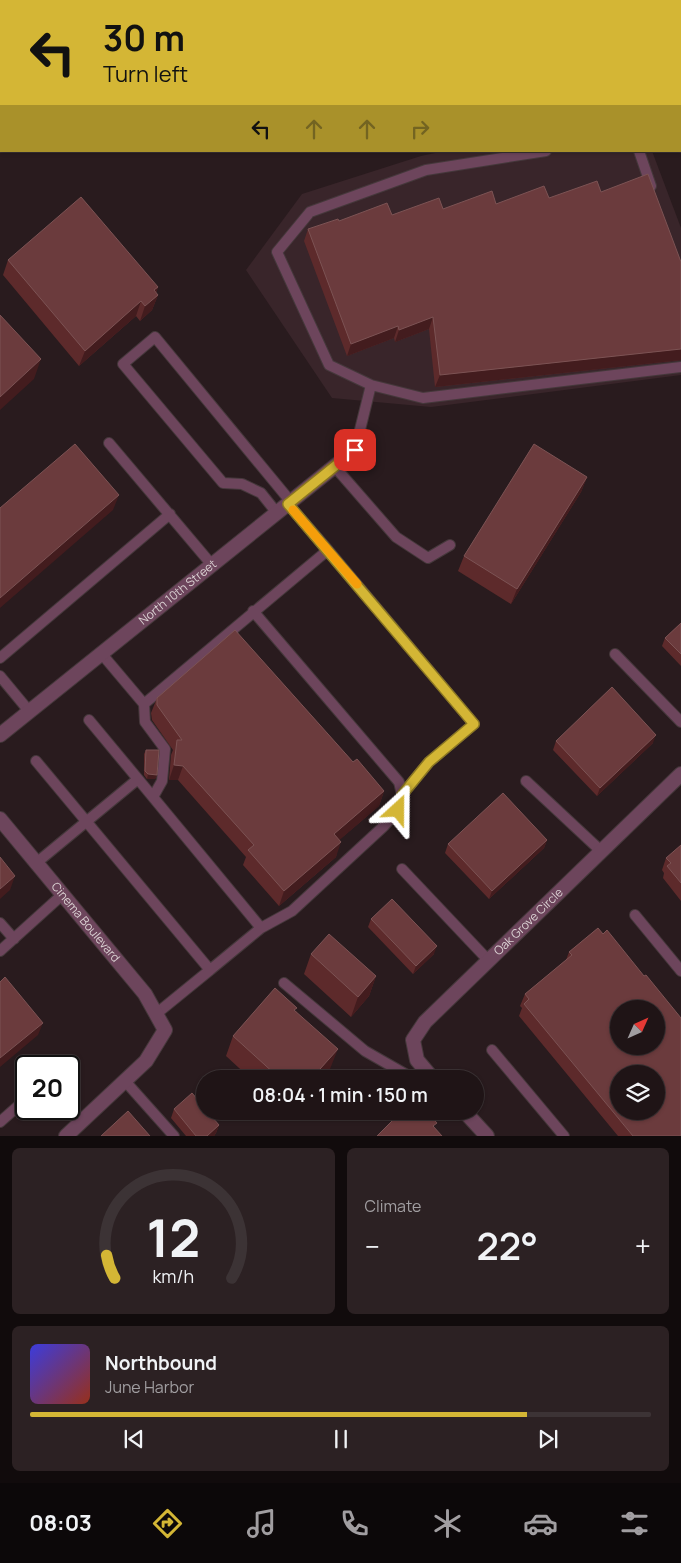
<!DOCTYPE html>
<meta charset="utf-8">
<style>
body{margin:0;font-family:Manrope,sans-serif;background:#2c2123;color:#f1f3f6;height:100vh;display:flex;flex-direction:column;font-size:19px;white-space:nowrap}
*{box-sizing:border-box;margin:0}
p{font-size:16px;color:#a19ea1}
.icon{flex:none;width:28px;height:28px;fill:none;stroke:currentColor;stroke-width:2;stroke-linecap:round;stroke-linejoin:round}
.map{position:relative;height:1136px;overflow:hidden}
.sheet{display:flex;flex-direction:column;gap:12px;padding:12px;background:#110b0c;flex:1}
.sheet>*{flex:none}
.hud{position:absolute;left:0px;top:0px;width:681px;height:152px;box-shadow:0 1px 4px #0004,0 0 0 1px #3c3335;background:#d4b635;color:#111;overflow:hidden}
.needle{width:32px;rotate:45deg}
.controls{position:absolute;left:610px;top:1000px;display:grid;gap:10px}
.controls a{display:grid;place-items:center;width:55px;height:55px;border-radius:50%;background:#1f1416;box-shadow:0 1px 4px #0004,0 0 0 1px #3c3335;font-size:25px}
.speed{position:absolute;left:15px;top:1055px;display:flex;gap:10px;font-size:25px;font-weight:700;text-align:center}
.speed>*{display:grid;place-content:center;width:65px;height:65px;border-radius:50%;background:#1f1416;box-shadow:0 1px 4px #0004,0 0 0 1px #3c3335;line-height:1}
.speed .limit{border:2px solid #111;border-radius:8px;background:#fff;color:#111}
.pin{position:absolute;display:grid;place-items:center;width:42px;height:42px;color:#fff;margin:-21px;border-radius:10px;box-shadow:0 2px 8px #0006}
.me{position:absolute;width:55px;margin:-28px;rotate:24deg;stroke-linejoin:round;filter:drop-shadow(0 0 4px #0008)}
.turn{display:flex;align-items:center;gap:18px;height:105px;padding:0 20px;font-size:22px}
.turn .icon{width:65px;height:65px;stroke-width:2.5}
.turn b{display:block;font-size:35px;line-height:42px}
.lanes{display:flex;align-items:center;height:48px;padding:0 20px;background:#0003;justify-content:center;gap:25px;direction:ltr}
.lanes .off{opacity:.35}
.big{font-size:38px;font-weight:600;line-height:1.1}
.sheet .widget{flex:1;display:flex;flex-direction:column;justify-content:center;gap:8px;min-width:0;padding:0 18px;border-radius:8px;background:#2c2123}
.sheet .dial{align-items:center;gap:0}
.dial svg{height:130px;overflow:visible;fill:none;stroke:#3c3335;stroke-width:7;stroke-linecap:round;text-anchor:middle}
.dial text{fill:#f1f3f6;stroke:none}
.song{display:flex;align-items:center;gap:15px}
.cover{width:60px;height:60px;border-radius:8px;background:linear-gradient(135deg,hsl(240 70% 55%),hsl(10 70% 35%))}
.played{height:5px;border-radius:2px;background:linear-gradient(90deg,#d4b635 80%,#3c3335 80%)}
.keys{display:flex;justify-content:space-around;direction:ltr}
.heat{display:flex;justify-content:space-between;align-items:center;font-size:28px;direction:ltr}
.sheet .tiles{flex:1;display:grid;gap:12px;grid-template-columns:1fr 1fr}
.widget:last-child{grid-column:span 2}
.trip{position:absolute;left:196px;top:1070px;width:288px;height:50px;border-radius:25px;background:#1f1416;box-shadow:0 1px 4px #0004,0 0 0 1px #3c3335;font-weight:600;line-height:50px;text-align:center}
.menu{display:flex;height:80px;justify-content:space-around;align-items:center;background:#0c0809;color:#a19ea1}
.menu .icon{width:35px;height:35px}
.menu .selected{color:#d4b635}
.menu b{font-size:22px;color:#f1f3f6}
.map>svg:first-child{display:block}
.built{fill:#39252a}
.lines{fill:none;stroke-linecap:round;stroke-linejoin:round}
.service-casing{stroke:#45383b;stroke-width:12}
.minor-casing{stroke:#45383b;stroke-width:16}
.service{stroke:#6d455c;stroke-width:10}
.minor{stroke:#6d455c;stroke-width:14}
.wall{fill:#5d2a2b}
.shaded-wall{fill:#431c1e}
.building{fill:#6b3b3d;stroke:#7c5354;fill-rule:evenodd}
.route-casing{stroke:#8a7622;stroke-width:12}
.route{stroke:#d4b635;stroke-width:9}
.slow{stroke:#f59e0b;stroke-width:9}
.labels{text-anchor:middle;stroke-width:5;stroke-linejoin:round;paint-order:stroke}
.street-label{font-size:12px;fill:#dad0d2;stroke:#291b1e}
</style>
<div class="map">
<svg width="681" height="1136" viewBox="0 0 681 1136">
<rect width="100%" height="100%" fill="#291b1e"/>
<path class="built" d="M445 151H652L681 228V375L431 407 332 398 246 270 302 194 421 156Z"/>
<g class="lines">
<defs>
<path id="service" d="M546 151 426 170 310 212 277 252 329 365 371 385 423 398 681 367
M639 151 651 186
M109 443 212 565
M355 450 371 385
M335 467 396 537 428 558 450 545
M288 504 328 550
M277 513 261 493 242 484 223 483 123 364 155 337 291 502
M253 611 399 782 402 795 398 810 384 826 292 911 261 928
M101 653 144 704 328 550 474 724 429 762 402 795
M615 654 681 722
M0 658 170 514
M0 676 29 711
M144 704 145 722 165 749 162 781 153 797
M89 720 138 779
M526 781 601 851
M35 864 138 779 261 928 210 970 36 761
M402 869 488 960
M635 915 681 971
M0 923 14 939
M0 951 62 895
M284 983 365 1051 414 1079
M156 1014 210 970
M492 1050 564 1136
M64 1066 65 1065
M125 1081 174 1136
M0 1122 26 1099"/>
<g id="minor">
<path id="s1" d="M0 735 355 450"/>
<path id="s2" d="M0 819 145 994 165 1030 146 1061 66 1136"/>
<path id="s3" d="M433 1079 417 1060 413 1040 425 1022 681 774"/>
<path d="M464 1111 487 1136"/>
</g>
</defs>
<use href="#service" class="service-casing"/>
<use href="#minor" class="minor-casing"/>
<use href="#service" class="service"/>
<use href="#minor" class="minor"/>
</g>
<path class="wall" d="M601 192 681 262V360L435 387 429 329 395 342 394 338 347 356 304 241 308 229 339 221Z
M8 260 158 287 156 293 158 295 152 310 140 321 136 316 79 366 3 275Z
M587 477 581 492 511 604 458 571 464 556Z
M681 623V666L662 646 665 638Z
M157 698 353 762 384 791 379 806 339 840 336 857 279 906 243 865 246 857 178 780H169L171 755 173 750 152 720 151 713Z
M556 741 653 743 597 796 553 750Z
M146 750 157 775 155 779H147L144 775V754Z
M547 840 544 848 489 899 445 853 448 844Z
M681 845V901L663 878 664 873 662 870 666 858Z
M371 919 434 954 413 974 368 927Z
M598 928 681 1136H618L519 1016 522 1008 520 1006 525 994 566 960 569 952Z
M311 954 376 976 369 996 351 1017 304 974Z
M296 1011 330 1069 322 1079H251L226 1056 233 1036Z
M174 1109 219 1125 216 1133 214 1136H186L171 1118Z
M281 1111H293L287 1117Z"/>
<path class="shaded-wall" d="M158 287 154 299 158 295 152 310 140 321 145 306 154 290Z
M141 301 136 316 79 366 85 351Z
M433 317 429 329 395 342 399 330Z
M398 326 394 338 347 356 351 344Z
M681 349V360L435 387 440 375Z
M41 359 34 379 0 410V397Z
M587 477 581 492 511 604 517 589Z
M119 495 113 510 0 608V598Z
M656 735 653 743 597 796 600 788Z
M174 765 183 766 178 780H169Z
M148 774 157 775 155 779H147Z
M384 791 379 806 329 849 334 834Z
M547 840 544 848 489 899 492 891Z
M341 842 336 857 279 906 284 891Z
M15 876 10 890 0 899V889Z
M437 946 434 954 413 974 416 966Z
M376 976 369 996 351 1017 358 997Z
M43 1023 38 1035 0 1067V1058Z
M338 1049 330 1069 322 1079H311Z
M290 1111H293L287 1117Z
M219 1125 216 1133 214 1136H207Z"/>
<path class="building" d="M648 174 681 262V349L440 375 433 317 399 330 398 326 351 344 308 229 338 219 339 221 387 203 392 215 439 198 443 209 492 191 496 204 544 186 549 198 597 181 601 192Z
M81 197 158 287 154 290 158 295 145 306 141 301 85 351 8 260Z
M0 315 41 359 0 397Z
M75 444 119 495 0 598V508Z
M534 444 587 477 517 589 464 556Z
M681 623V654L665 638Z
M235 630 353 762 357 759 384 791 334 834 341 842 284 891 248 850 254 845 183 766 174 765 177 740H182L157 705V698Z
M612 687 656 735 600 788 556 741Z
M146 750H159L157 775 148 774 145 771Z
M503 793 547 840 492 891 448 844Z
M681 845V883L667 866 671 863 666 858Z
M0 857 15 876 0 889Z
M392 899 437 946 416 966 371 919Z
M598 928 603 934 607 930 644 976 646 975 681 1018V1136H633L524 1004 529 999 525 994 572 955 569 952ZM619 1009H656V1046H619ZM619 1074H656V1111H619Z
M329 934 376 976 358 997 311 954Z
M5 977 43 1023 0 1058V982Z
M275 988 297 1008 294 1010 338 1049 311 1079H274L273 1078 276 1075 233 1036Z
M192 1093 205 1108V1111H207L219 1125 207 1136H196L174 1109Z
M128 1111 150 1136H101Z
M402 1111H426L437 1123 433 1126 442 1136H377Z"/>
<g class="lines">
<defs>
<path id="route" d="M355 450 288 504 474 724 429 762 402 795 398 810"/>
</defs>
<use href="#route" class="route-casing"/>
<use href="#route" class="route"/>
<path class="slow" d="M293 510 357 584"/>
</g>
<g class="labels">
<g class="street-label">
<text dy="4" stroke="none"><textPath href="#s1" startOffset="228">North 10th Street</textPath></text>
<text dy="4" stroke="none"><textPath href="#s3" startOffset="211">Oak Grove Circle</textPath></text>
<text dy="4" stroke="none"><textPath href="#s2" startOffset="134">Cinema Boulevard</textPath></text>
</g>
</g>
</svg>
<div class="controls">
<a><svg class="needle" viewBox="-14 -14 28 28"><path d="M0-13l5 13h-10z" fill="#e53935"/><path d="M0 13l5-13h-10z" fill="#a19ea1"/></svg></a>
<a><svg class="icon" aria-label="layers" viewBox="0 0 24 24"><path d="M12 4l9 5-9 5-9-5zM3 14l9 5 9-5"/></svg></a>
</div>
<div class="speed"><div class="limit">20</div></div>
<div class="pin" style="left:355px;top:450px;background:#d93025"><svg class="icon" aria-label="arrive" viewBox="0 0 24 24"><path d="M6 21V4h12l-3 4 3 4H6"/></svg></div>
<svg class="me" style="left:398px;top:810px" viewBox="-20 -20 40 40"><path d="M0-17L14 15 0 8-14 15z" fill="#d4b635" stroke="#fff" stroke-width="4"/></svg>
<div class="trip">08:04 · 1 min · 150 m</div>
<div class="hud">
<div class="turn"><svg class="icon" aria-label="left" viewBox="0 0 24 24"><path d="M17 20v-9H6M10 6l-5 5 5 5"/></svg><div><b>30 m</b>Turn left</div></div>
<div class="lanes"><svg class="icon" aria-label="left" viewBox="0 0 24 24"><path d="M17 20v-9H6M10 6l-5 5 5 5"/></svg><svg class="icon off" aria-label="ahead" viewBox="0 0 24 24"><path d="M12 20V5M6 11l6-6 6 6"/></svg><svg class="icon off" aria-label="ahead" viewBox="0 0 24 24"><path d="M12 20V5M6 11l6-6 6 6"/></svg><svg class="icon off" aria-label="right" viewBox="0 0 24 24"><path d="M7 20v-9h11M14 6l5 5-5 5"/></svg></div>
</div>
</div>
<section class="sheet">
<div class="tiles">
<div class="widget dial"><svg viewBox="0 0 100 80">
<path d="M14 69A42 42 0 1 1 86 69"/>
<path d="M14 69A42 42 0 0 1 9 55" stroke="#d4b635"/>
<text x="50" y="56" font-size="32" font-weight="700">12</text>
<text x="50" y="72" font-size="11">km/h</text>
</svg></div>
<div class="widget"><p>Climate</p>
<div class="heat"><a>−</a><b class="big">22°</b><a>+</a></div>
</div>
<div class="widget">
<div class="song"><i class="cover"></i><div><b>Northbound</b><p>June Harbor</p></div></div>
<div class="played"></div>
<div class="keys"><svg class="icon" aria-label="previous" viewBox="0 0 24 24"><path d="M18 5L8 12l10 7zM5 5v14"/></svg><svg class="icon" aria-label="pause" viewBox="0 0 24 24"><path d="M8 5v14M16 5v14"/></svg><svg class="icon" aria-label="next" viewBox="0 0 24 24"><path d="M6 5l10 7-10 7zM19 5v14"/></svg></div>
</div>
</div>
</section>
<nav class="menu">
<b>08:03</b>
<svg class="icon selected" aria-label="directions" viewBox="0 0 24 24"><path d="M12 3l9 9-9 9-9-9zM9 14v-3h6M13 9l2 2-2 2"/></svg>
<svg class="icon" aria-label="music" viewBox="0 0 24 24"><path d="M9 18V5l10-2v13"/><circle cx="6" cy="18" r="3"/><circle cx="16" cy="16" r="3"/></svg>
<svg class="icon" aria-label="phone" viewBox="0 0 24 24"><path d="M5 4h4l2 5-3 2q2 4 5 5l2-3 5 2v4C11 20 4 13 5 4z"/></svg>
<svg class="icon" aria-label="climate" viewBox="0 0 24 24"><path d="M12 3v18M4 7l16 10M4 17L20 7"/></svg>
<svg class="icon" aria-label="car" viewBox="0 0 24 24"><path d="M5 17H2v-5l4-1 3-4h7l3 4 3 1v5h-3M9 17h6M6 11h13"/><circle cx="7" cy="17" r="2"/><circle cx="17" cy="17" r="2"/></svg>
<svg class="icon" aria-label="filters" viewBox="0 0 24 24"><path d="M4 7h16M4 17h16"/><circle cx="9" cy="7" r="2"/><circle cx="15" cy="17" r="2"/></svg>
</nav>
